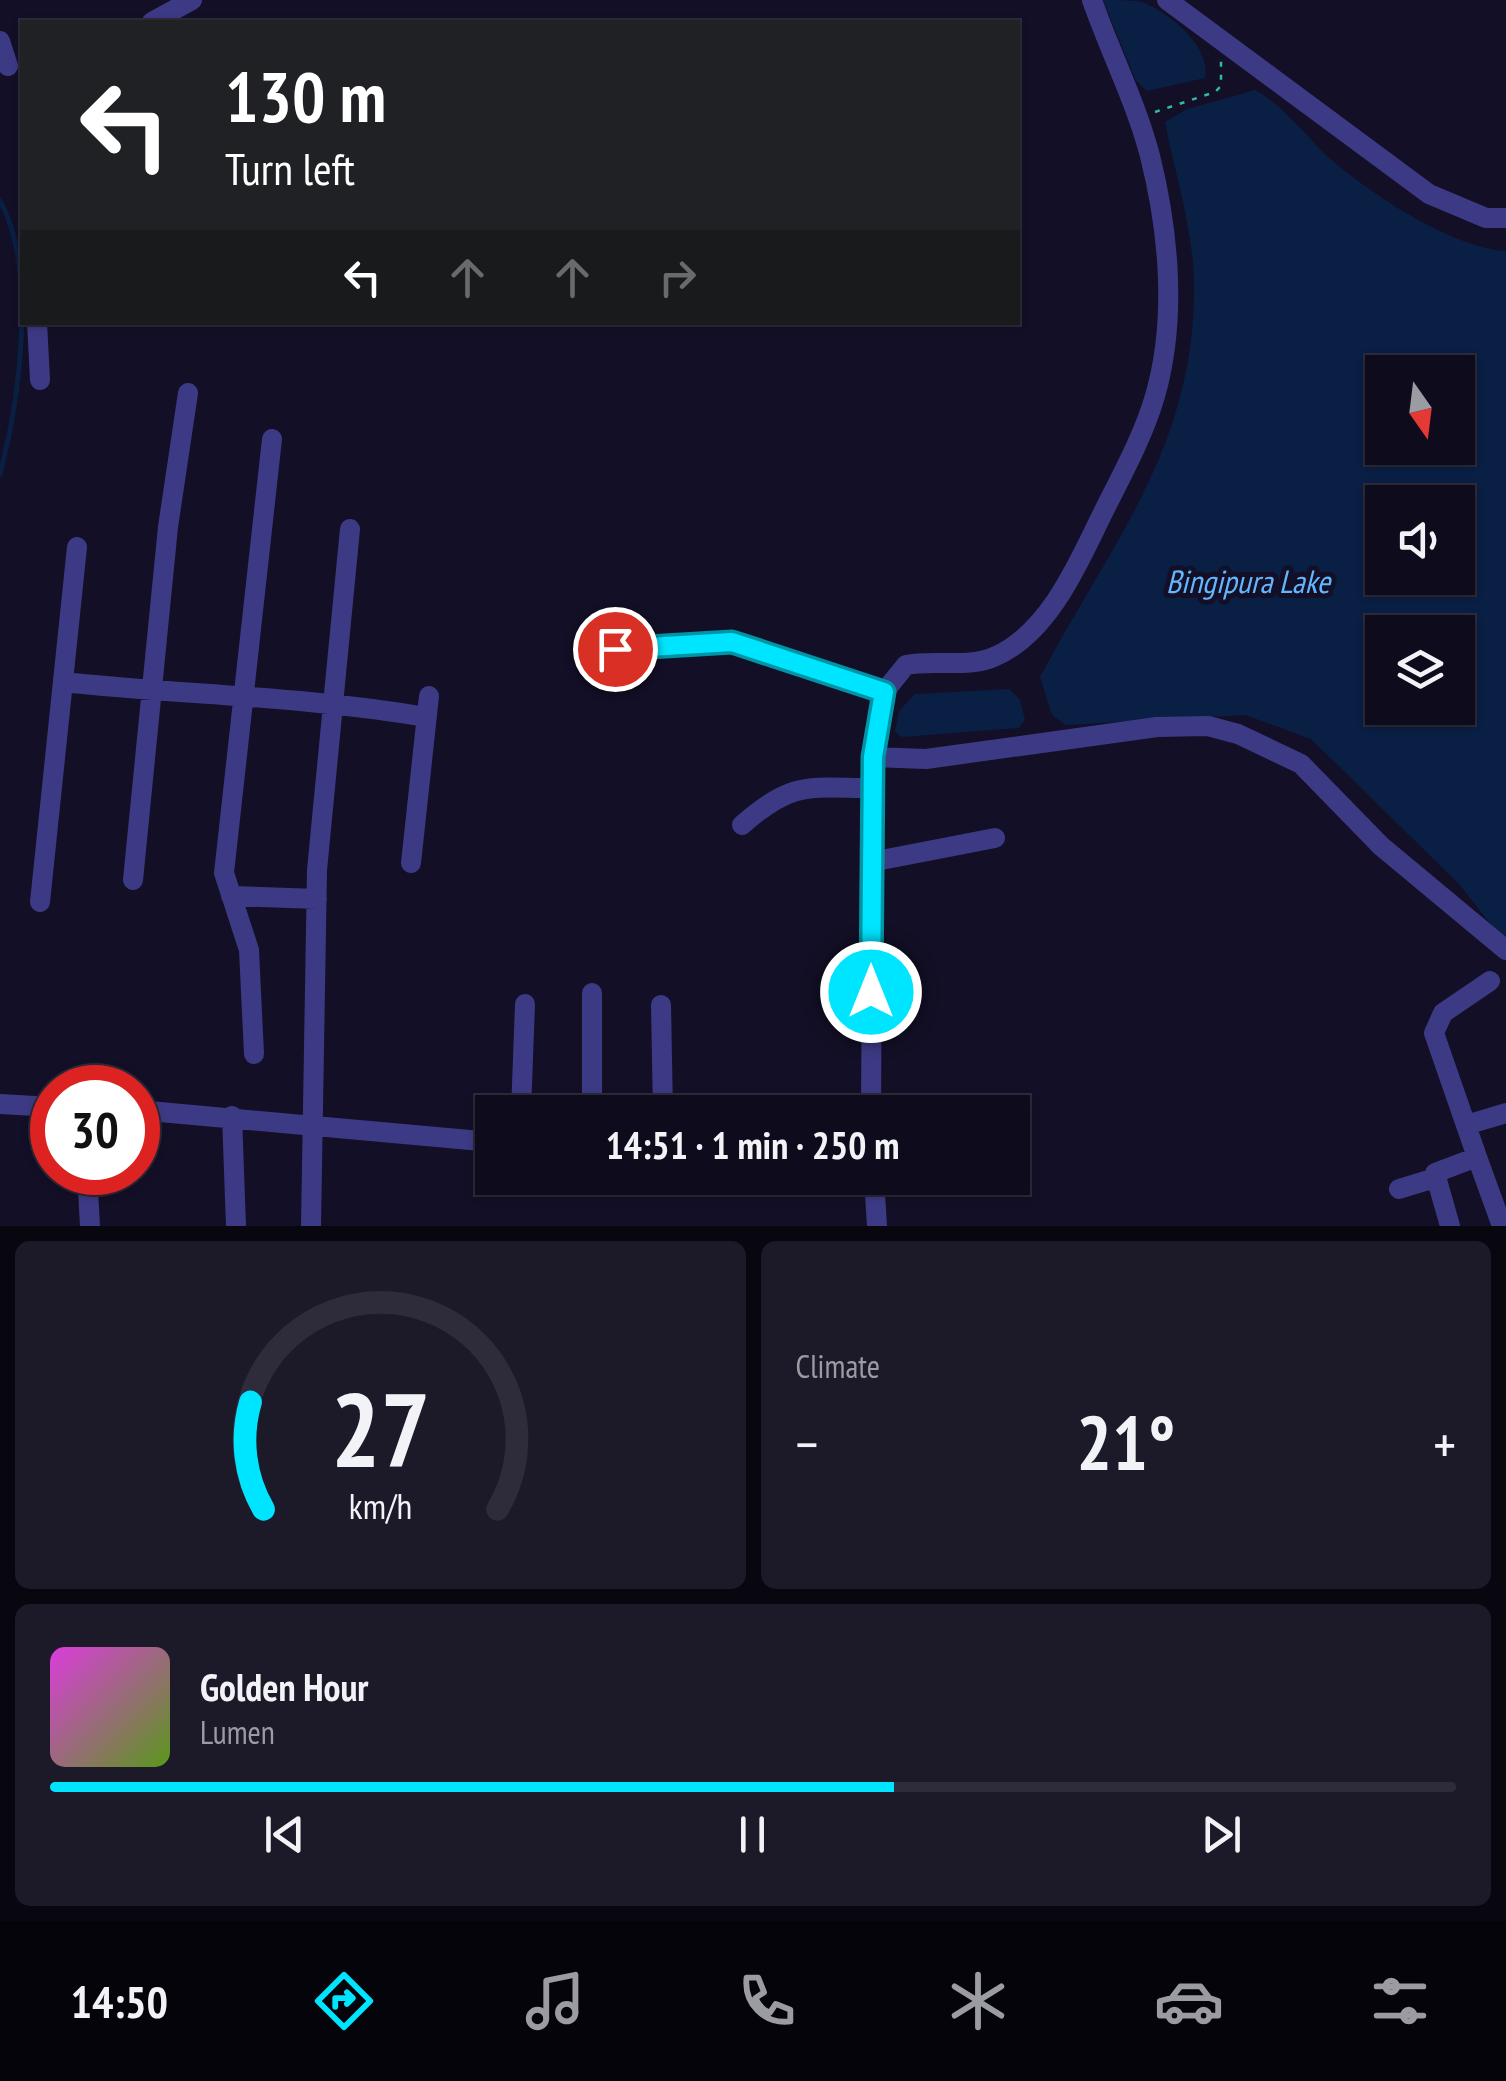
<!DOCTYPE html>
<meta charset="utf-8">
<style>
body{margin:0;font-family:"PT Sans Narrow",sans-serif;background:#1c1929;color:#f1f3f6;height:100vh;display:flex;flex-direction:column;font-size:38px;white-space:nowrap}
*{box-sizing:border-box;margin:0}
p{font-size:32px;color:#9b9ba3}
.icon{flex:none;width:55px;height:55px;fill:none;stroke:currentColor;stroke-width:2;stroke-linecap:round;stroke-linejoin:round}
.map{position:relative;height:1226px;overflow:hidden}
.sheet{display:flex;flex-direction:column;gap:15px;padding:15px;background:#08060f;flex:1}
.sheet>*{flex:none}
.hud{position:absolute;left:20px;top:20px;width:1000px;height:305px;border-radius:0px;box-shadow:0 2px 8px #0004,0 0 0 2px #2e2b3b;background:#202124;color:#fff;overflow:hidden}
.needle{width:65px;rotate:166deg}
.tools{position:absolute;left:1365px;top:355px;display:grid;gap:20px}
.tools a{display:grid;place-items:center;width:110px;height:110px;border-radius:0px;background:#0e0b1c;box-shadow:0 2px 8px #0004,0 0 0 2px #2e2b3b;font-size:50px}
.speed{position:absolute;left:30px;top:1065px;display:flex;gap:20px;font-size:50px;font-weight:700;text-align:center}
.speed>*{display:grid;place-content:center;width:130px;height:130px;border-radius:50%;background:#0e0b1c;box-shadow:0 2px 8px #0004,0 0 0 2px #2e2b3b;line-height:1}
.speed .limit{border:15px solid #d22;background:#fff;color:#111}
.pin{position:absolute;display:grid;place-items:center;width:85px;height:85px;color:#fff;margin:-42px;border:5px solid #fff;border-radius:50%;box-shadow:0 2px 10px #0007}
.me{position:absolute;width:110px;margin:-55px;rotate:0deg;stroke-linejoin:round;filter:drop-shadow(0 0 8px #0008)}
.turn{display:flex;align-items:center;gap:35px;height:210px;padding:0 40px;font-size:45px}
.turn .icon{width:130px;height:130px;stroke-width:2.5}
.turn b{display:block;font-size:70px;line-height:85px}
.lanes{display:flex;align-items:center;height:95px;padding:0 40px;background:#0003;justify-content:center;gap:50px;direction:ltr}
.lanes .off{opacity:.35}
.big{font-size:75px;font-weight:700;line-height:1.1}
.sheet .card{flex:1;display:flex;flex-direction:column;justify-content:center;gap:15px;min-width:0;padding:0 35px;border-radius:15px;background:#1c1929}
.sheet .dial{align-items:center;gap:0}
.dial svg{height:260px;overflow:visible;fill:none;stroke:#2e2b3b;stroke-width:7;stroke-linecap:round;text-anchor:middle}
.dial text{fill:#f1f3f6;stroke:none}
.song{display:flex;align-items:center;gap:30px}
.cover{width:120px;height:120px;border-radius:15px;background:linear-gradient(135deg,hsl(300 70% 55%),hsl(90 70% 35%))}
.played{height:10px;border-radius:5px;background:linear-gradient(90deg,#00e5ff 60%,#2e2b3b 60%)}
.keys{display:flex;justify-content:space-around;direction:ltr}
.heat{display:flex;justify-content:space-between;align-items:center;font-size:55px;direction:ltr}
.sheet .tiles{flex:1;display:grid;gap:15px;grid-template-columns:1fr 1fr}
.card:last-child{grid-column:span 2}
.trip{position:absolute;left:475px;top:1095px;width:555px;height:100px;border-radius:0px;background:#0e0b1c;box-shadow:0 2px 8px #0004,0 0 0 2px #2e2b3b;font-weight:700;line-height:100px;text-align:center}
.dock{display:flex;height:160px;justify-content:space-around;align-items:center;background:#06040b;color:#9b9ba3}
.dock .icon{width:70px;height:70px}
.dock .current{color:#00e5ff}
.dock b{font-size:45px;color:#f1f3f6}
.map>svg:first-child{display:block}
.water{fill:#0a1f44;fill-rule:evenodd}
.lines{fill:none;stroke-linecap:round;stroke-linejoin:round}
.stream{stroke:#0a1f44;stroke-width:5}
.path{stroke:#2fb8b0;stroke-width:2.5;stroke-dasharray:5 8;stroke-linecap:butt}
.minor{stroke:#3d3a85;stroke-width:20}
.route-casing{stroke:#0095a6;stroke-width:25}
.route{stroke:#00e5ff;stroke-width:18}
.labels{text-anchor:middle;stroke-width:10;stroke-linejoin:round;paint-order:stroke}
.water-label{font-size:32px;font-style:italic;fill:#62b6ff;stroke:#130f26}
</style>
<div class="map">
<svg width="1506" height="1226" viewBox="0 0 1506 1226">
<rect width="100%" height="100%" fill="#130f26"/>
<path class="water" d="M1103 0C1115 0 1133 0 1143 2 1170 14 1211 46 1205 78L1147 91 1136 81Z
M1255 90C1288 108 1307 139 1335 163 1378 198 1451 247 1506 251V944L1459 884 1311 739 1245 715 1066 725 1052 715 1040 677C1113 540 1197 444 1194 279 1192 225 1175 174 1165 122L1187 109ZM1382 372H1458V448H1382ZM1382 502H1458V578H1382ZM1382 632H1458V708H1382Z
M1009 689 1020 700 1025 720 1019 728 902 737 895 732 899 711 915 694Z"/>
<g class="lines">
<path class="stream" d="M0 201C38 269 19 402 0 474"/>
<path class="path" d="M1155 112 1215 92 1221 86V61"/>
<path class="minor" d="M1167 0 1429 194 1486 218H1506
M152 22 192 0
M0 41 8 66
M37 322 40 380
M615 649 732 642 884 692
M63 682C184 695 304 696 426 717
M873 757 926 759 1157 727 1208 726 1238 734 1301 764 1381 846 1506 950
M742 825C793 780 808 788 872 788
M871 862 995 838
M411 863 429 696
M133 880 168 527 188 393
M231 896 317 899
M40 902 77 547
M661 1005 663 1112
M254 1054 249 950 224 873 272 439
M0 1104 52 1107
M138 1110 492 1142
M521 1112 525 1004
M592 1112V993
M871 1112 873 757 884 692 906 665C935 659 969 669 996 656 1045 634 1074 573 1096 527 1116 485 1142 441 1155 396 1177 320 1169 232 1150 156 1136 102 1110 52 1092 0
M232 1116 236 1226
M1466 1125 1506 1113
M1477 1157 1502 1226
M87 1172 90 1226
M874 1178 877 1226
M1399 1189 1435 1178
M311 1226 317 870 350 529
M1450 1226 1435 1173 1477 1157 1434 1033 1443 1013 1490 981"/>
</g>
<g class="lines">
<defs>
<path id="route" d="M615 649 732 642 884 692 873 757 871 992"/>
</defs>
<use href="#route" class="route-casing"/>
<use href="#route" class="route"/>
</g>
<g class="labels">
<g class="water-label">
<text x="1248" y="593">Bingipura Lake</text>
</g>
</g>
</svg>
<div class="tools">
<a><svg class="needle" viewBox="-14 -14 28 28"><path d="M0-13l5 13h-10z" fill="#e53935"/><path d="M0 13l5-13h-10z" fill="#9b9ba3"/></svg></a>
<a><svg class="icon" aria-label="sound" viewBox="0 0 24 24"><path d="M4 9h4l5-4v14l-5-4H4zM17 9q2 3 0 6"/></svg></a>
<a><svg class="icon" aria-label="layers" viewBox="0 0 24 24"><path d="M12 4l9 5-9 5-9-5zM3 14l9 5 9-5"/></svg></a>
</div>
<div class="speed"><div class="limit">30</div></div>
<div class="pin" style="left:615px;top:649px;background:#d93025"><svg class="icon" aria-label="arrive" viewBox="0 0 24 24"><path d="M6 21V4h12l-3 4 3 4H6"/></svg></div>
<svg class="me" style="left:871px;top:992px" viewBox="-20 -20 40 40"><circle r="17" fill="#00e5ff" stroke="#fff" stroke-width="3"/><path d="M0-11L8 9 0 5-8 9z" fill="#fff"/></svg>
<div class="trip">14:51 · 1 min · 250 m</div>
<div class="hud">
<div class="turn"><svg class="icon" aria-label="left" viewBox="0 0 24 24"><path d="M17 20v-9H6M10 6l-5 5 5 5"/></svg><div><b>130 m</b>Turn left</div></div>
<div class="lanes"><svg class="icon" aria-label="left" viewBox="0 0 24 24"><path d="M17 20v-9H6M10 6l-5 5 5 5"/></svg><svg class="icon off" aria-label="ahead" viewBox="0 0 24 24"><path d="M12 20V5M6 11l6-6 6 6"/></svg><svg class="icon off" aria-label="ahead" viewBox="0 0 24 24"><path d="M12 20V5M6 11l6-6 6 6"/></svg><svg class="icon off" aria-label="right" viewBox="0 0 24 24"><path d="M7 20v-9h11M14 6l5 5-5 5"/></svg></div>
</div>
</div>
<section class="sheet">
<div class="tiles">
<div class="card dial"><svg viewBox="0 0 100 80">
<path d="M14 69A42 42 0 1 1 86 69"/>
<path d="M14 69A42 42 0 0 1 10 36" stroke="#00e5ff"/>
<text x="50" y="56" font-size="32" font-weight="700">27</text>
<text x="50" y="72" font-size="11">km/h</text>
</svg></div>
<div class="card"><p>Climate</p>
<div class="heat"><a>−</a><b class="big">21°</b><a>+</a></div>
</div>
<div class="card">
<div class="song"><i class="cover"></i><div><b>Golden Hour</b><p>Lumen</p></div></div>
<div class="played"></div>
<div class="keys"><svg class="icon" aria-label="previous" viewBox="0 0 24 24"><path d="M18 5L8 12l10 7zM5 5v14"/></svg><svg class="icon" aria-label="pause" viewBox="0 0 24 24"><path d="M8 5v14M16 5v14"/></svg><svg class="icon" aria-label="next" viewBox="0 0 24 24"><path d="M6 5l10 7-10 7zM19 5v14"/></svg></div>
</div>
</div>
</section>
<nav class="dock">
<b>14:50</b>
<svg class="icon current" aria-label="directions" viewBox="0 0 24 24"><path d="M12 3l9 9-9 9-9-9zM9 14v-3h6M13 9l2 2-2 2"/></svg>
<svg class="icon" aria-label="music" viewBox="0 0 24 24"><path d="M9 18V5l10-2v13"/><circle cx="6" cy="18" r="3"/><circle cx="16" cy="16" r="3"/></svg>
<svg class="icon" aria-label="phone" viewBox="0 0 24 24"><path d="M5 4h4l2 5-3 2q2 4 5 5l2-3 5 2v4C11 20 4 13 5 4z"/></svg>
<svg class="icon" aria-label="climate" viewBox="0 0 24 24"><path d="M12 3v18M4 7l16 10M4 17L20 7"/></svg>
<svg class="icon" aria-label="car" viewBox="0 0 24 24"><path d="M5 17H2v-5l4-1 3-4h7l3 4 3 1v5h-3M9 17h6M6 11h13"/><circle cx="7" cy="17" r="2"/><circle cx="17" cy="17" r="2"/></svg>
<svg class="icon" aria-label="filters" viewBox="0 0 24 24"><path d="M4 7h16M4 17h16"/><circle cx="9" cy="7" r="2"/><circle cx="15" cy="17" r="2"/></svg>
</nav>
